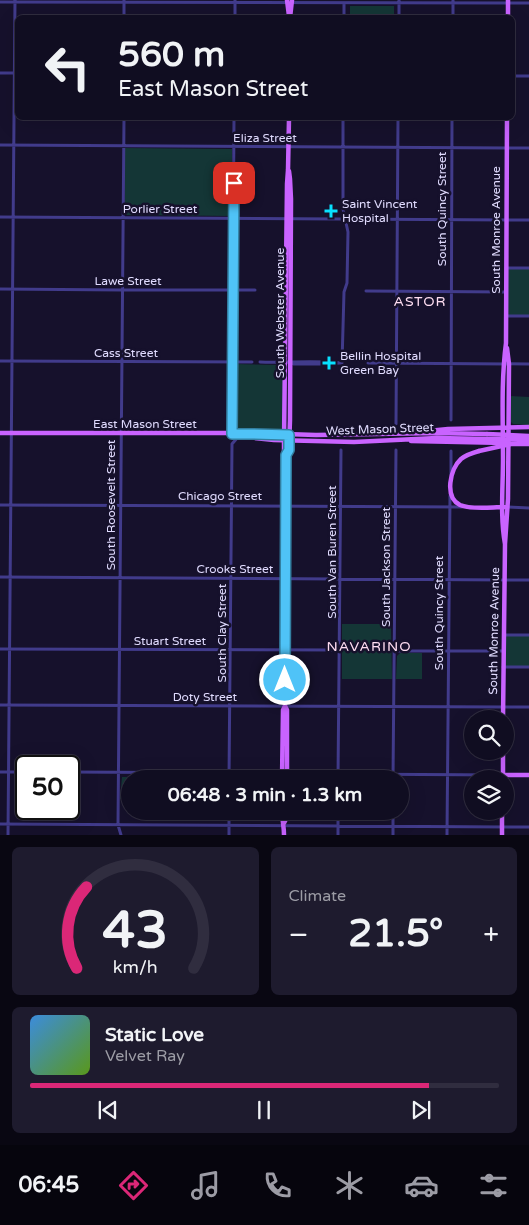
<!DOCTYPE html>
<meta charset="utf-8">
<style>
body{margin:0;font-family:"Varela Round",sans-serif;background:#1e1b2e;color:#f1f3f6;height:100vh;display:flex;flex-direction:column;font-size:19px;white-space:nowrap}
*{box-sizing:border-box;margin:0}
p{font-size:16px;color:#9c9ca5}
.icon{flex:none;width:28px;height:28px;fill:none;stroke:currentColor;stroke-width:2;stroke-linecap:round;stroke-linejoin:round}
.map{position:relative;height:835px;overflow:hidden}
.panel{display:flex;flex-direction:column;gap:12px;padding:12px;background:#090712;flex:1}
.panel>*{flex:none}
.hud{position:absolute;left:15px;top:15px;width:500px;height:105px;border-radius:8px;box-shadow:0 5px 20px #0002,0 0 0 1px #302d3f;background:#100d21;color:#f1f3f6;overflow:hidden}
.buttons{position:absolute;left:464px;top:710px;display:grid;gap:10px}
.buttons a{display:grid;place-items:center;width:50px;height:50px;border-radius:50%;background:#100d21;box-shadow:0 5px 20px #0002,0 0 0 1px #302d3f;font-size:25px}
.speed{position:absolute;left:15px;top:755px;display:flex;gap:10px;font-size:25px;font-weight:700;text-align:center}
.speed>*{display:grid;place-content:center;width:65px;height:65px;border-radius:50%;background:#100d21;box-shadow:0 5px 20px #0002,0 0 0 1px #302d3f;line-height:1}
.speed .limit{border:2px solid #111;border-radius:8px;background:#fff;color:#111}
.pin{position:absolute;display:grid;place-items:center;width:42px;height:42px;color:#fff;margin:-21px;border-radius:10px;box-shadow:0 2px 8px #0006}
.me{position:absolute;width:55px;margin:-28px;rotate:0deg;stroke-linejoin:round;filter:drop-shadow(0 0 4px #0008)}
.turn{display:flex;align-items:center;gap:18px;height:105px;padding:0 20px;font-size:22px}
.turn .icon{width:65px;height:65px;stroke-width:2.5}
.turn b{display:block;font-size:35px;line-height:42px}
.big{font-size:38px;font-weight:700;line-height:1.1}
.panel .tile{flex:1;display:flex;flex-direction:column;justify-content:center;gap:8px;min-width:0;padding:0 18px;border-radius:8px;background:#1e1b2e}
.panel .dial{align-items:center;gap:0}
.dial svg{height:130px;overflow:visible;fill:none;stroke:#302d3f;stroke-width:7;stroke-linecap:round;text-anchor:middle}
.dial text{fill:#f1f3f6;stroke:none}
.song{display:flex;align-items:center;gap:15px}
.cover{width:60px;height:60px;border-radius:8px;background:linear-gradient(135deg,hsl(210 70% 55%),hsl(90 70% 35%))}
.played{height:5px;border-radius:2px;background:linear-gradient(90deg,#db2777 85%,#302d3f 85%)}
.keys{display:flex;justify-content:space-around;direction:ltr}
.heat{display:flex;justify-content:space-between;align-items:center;font-size:28px;direction:ltr}
.panel .tiles{flex:1;display:grid;gap:12px;grid-template-columns:1fr 1fr}
.tile:last-child{grid-column:span 2}
.trip{position:absolute;left:121px;top:770px;width:288px;height:50px;border-radius:25px;background:#100d21;box-shadow:0 5px 20px #0002,0 0 0 1px #302d3f;font-weight:700;line-height:50px;text-align:center}
.tab-bar{display:flex;height:80px;justify-content:space-around;align-items:center;background:#06050d;color:#9c9ca5}
.tab-bar .icon{width:35px;height:35px}
.tab-bar .selected{color:#db2777}
.tab-bar b{font-size:22px;color:#f1f3f6}
.map>svg:first-child{display:block}
.green{fill:#143636}
.lines{fill:none;stroke-linecap:round;stroke-linejoin:round}
.minor{stroke:#413b8b;stroke-width:3}
.major{stroke:#c963ff;stroke-width:4.5}
.major-bridge{stroke:#c963ff;stroke-width:4.5}
.route-casing{stroke:#337fa1;stroke-width:12}
.route{stroke:#4fc3f7;stroke-width:9}
.poi-dot{fill:#08e0ff;stroke:#16112c;stroke-width:2}
.labels{text-anchor:middle;stroke-width:5;stroke-linejoin:round;paint-order:stroke}
.street-label{font-size:12px;fill:#e1dcff;stroke:#16112c}
.poi-label{font-size:12px;fill:#e1dcff;stroke:#16112c;text-anchor:start}
.neighbourhood-label{font-size:14px;letter-spacing:1px;fill:#ffdef2;stroke:#16112c}
</style>
<div class="map">
<svg width="529" height="835" viewBox="0 0 529 835">
<rect width="100%" height="100%" fill="#16112c"/>
<path class="green" d="M350 6H394V17H350Z
M125 148 232 149V216L125 215Z
M506 268H529V316H506Z
M236 364 284 365 283 432 235 431Z
M510 396 529 397V425L513 424 511 422Z
M342 624H391L392 679H342Z
M504 635H529V667H503Z
M400 653H422V679H396L397 656Z
M122 777H165V779H130V799H120Z"/>
<g class="lines">
<path class="minor" d="M0 2 529 3
M124 18V0
M235 18V0
M344 18V3
M399 18V0
M453 18V0
M0 73H18
M512 76H529
M0 145 529 148
M0 217 529 220
M506 268H529
M0 289 122 290H255
M366 291 506 292
M506 316H529
M0 361 252 362
M260 362C287 363 315 360 342 363L344 292 347 283 348 232 343 209V118
M291 363 294 364H330L339 363
M368 363 529 364
M451 420 452 118
M396 424 398 118
M232 434 234 118
M451 474V451
M0 505 462 507
M507 507 529 508
M0 577 529 580
M504 635H529
M0 649 339 650
M394 651H503
M503 667H529
M0 705 529 707
M0 772H26
M69 772 264 773 269 771 333 772 339 774 503 775
M264 773C276 779 317 776 333 776L338 774
M229 779 232 444 238 437
M338 779 341 450
M393 779 396 450
M0 824 529 827
M8 835 15 0
M121 835 118 825 124 118
M229 835V811
M338 835V811
M393 835V811
M447 835 450 496"/>
<path class="major" d="M287 0 289 16
M290 18 292 0
M508 18V0
M428 431 448 429 529 427
M0 433H254L316 435 436 433 487 434
M236 436 274 440 354 442 437 438 487 439
M411 441 506 443
M479 451C472 453 466 455 461 459 450 469 444 497 460 505 471 510 492 507 504 507
M286 455 289 450 290 420 291 199 290 179 289 171
M505 544C500 516 503 487 503 459 503 421 501 381 506 343L507 118
M503 719 505 544 508 499 509 364 507 348
M503 775H529
M282 779 283 710 285 706
M287 779V710L285 706 286 455 284 452V441L287 184 288 170 289 118
M503 779V751
M282 811C282 820 284 826 284 835
M284 823 286 819 287 811
M502 835V811"/>
<path class="major-bridge" d="M487 434 529 436
M487 439 529 440
M479 451 511 444H529"/>
</g>
<g class="lines">
<defs>
<path id="route" d="M234 183 232 434H254L289 435V450L286 455 285 680"/>
</defs>
<use href="#route" class="route-casing"/>
<use href="#route" class="route"/>
</g>
<g class="poi-dot">
<path d="M328.5 203.5h5v5h5v5h-5v5h-5v-5h-5v-5h5z"/>
<path d="M326.5 355.5h5v5h5v5h-5v5h-5v-5h-5v-5h5z"/>
</g>
<g class="labels">
<g class="street-label">
<text x="265" y="142">Eliza Street</text>
<text x="160" y="213">Porlier Street</text>
<text transform="translate(442 209) rotate(-90)" y="4">South Quincy Street</text>
<text transform="translate(496 230) rotate(-90)" y="4">South Monroe Avenue</text>
<text x="128" y="285">Lawe Street</text>
<text transform="translate(280 313) rotate(-90)" y="4">South Webster Avenue</text>
<text x="126" y="357">Cass Street</text>
<text x="145" y="428">East Mason Street</text>
<text transform="translate(380 429) rotate(-2)" y="4">West Mason Street</text>
<text x="220" y="500">Chicago Street</text>
<text transform="translate(111 505) rotate(-90)" y="4">South Roosevelt Street</text>
<text transform="translate(332 552) rotate(-90)" y="4">South Van Buren Street</text>
<text transform="translate(386 567) rotate(-90)" y="4">South Jackson Street</text>
<text x="235" y="573">Crooks Street</text>
<text transform="translate(439 613) rotate(-90)" y="4">South Quincy Street</text>
<text transform="translate(494 631) rotate(-89)" y="4">South Monroe Avenue</text>
<text transform="translate(222 633) rotate(-90)" y="4">South Clay Street</text>
<text x="170" y="645">Stuart Street</text>
<text x="205" y="701">Doty Street</text>
</g>
<g class="poi-label">
<text x="342" y="208">Saint Vincent<tspan x="342" dy="14">Hospital</tspan></text>
<text x="340" y="360">Bellin Hospital<tspan x="340" dy="14">Green Bay</tspan></text>
</g>
<g class="neighbourhood-label">
<text x="420" y="306">ASTOR</text>
<text x="369" y="651">NAVARINO</text>
</g>
</g>
</svg>
<div class="buttons">
<a><svg class="icon" aria-label="search" viewBox="0 0 24 24"><circle cx="10" cy="10" r="6"/><path d="M15 15l6 6"/></svg></a>
<a><svg class="icon" aria-label="layers" viewBox="0 0 24 24"><path d="M12 4l9 5-9 5-9-5zM3 14l9 5 9-5"/></svg></a>
</div>
<div class="speed"><div class="limit">50</div></div>
<div class="pin" style="left:234px;top:183px;background:#d93025"><svg class="icon" aria-label="arrive" viewBox="0 0 24 24"><path d="M6 21V4h12l-3 4 3 4H6"/></svg></div>
<svg class="me" style="left:285px;top:680px" viewBox="-20 -20 40 40"><circle r="17" fill="#4fc3f7" stroke="#fff" stroke-width="3"/><path d="M0-11L8 9 0 5-8 9z" fill="#fff"/></svg>
<div class="trip">06:48 · 3 min · 1.3 km</div>
<div class="hud">
<div class="turn"><svg class="icon" aria-label="left" viewBox="0 0 24 24"><path d="M17 20v-9H6M10 6l-5 5 5 5"/></svg><div><b>560 m</b>East Mason Street</div></div>
</div>
</div>
<section class="panel">
<div class="tiles">
<div class="tile dial"><svg viewBox="0 0 100 80">
<path d="M14 69A42 42 0 1 1 86 69"/>
<path d="M14 69A42 42 0 0 1 20 19" stroke="#db2777"/>
<text x="50" y="56" font-size="32" font-weight="700">43</text>
<text x="50" y="72" font-size="11">km/h</text>
</svg></div>
<div class="tile"><p>Climate</p>
<div class="heat"><a>−</a><b class="big">21.5°</b><a>+</a></div>
</div>
<div class="tile">
<div class="song"><i class="cover"></i><div><b>Static Love</b><p>Velvet Ray</p></div></div>
<div class="played"></div>
<div class="keys"><svg class="icon" aria-label="previous" viewBox="0 0 24 24"><path d="M18 5L8 12l10 7zM5 5v14"/></svg><svg class="icon" aria-label="pause" viewBox="0 0 24 24"><path d="M8 5v14M16 5v14"/></svg><svg class="icon" aria-label="next" viewBox="0 0 24 24"><path d="M6 5l10 7-10 7zM19 5v14"/></svg></div>
</div>
</div>
</section>
<nav class="tab-bar">
<b>06:45</b>
<svg class="icon selected" aria-label="directions" viewBox="0 0 24 24"><path d="M12 3l9 9-9 9-9-9zM9 14v-3h6M13 9l2 2-2 2"/></svg>
<svg class="icon" aria-label="music" viewBox="0 0 24 24"><path d="M9 18V5l10-2v13"/><circle cx="6" cy="18" r="3"/><circle cx="16" cy="16" r="3"/></svg>
<svg class="icon" aria-label="phone" viewBox="0 0 24 24"><path d="M5 4h4l2 5-3 2q2 4 5 5l2-3 5 2v4C11 20 4 13 5 4z"/></svg>
<svg class="icon" aria-label="climate" viewBox="0 0 24 24"><path d="M12 3v18M4 7l16 10M4 17L20 7"/></svg>
<svg class="icon" aria-label="car" viewBox="0 0 24 24"><path d="M5 17H2v-5l4-1 3-4h7l3 4 3 1v5h-3M9 17h6M6 11h13"/><circle cx="7" cy="17" r="2"/><circle cx="17" cy="17" r="2"/></svg>
<svg class="icon" aria-label="filters" viewBox="0 0 24 24"><path d="M4 7h16M4 17h16"/><circle cx="9" cy="7" r="2"/><circle cx="15" cy="17" r="2"/></svg>
</nav>
